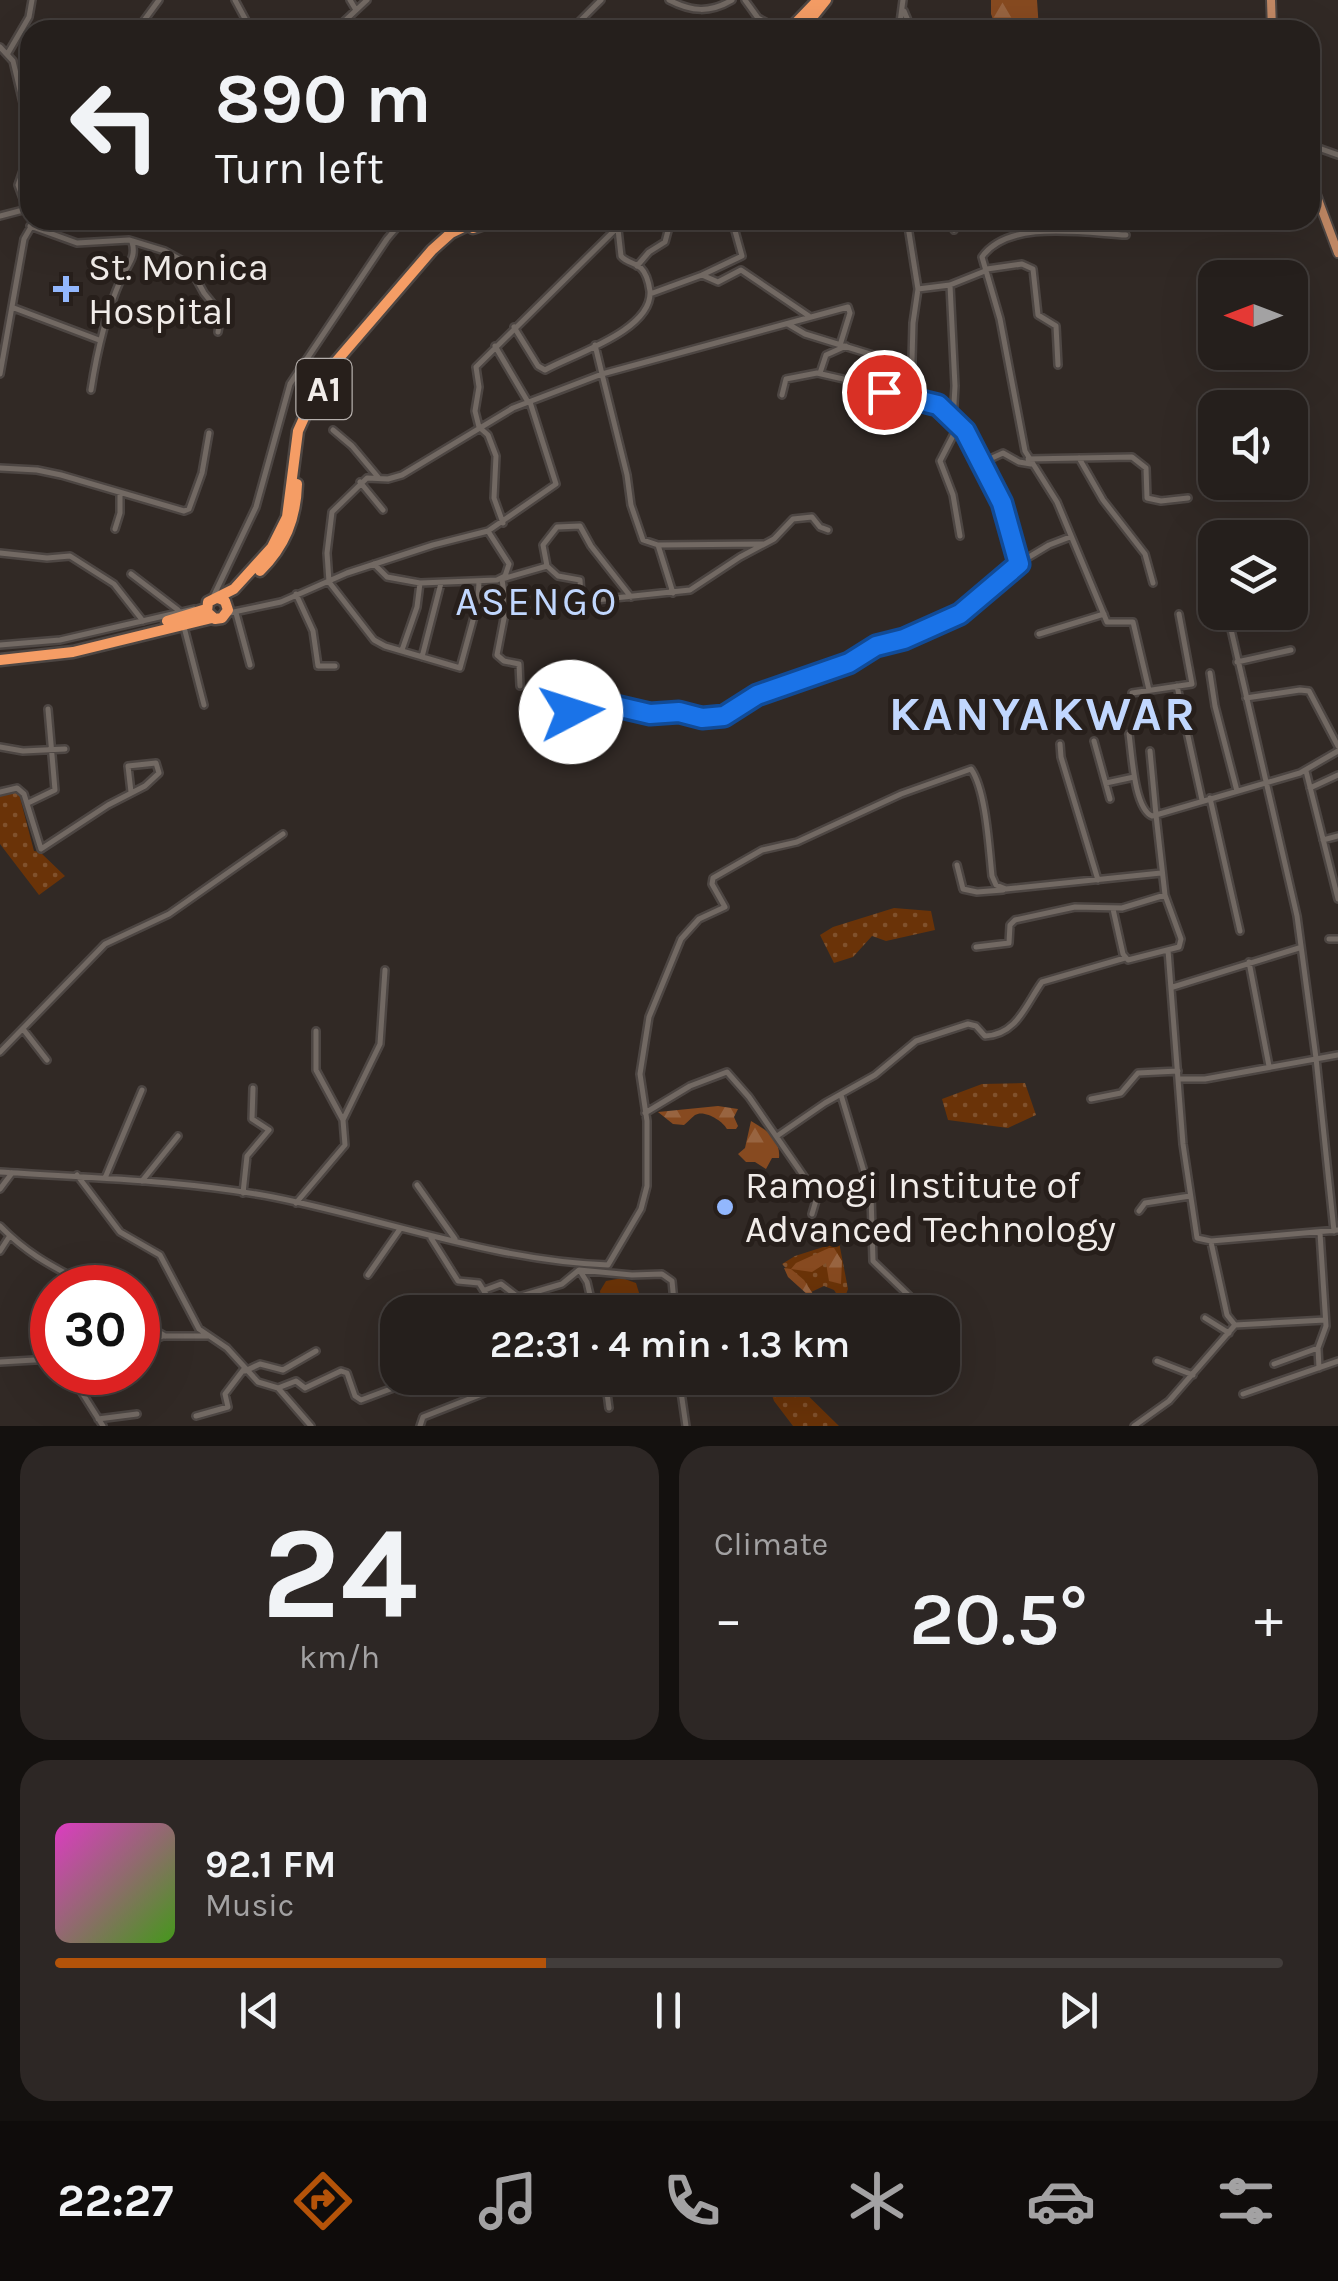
<!DOCTYPE html>
<meta charset="utf-8">
<style>
body{margin:0;font-family:Karla,sans-serif;background:#2d2725;color:#f1f3f6;height:100vh;display:flex;flex-direction:column;font-size:38px;white-space:nowrap}
*{box-sizing:border-box;margin:0}
p{font-size:32px;color:#a3a2a3}
.icon{flex:none;width:55px;height:55px;fill:none;stroke:currentColor;stroke-width:2;stroke-linecap:round;stroke-linejoin:round}
.map{position:relative;height:1426px;overflow:hidden}
.panel{display:flex;flex-direction:column;gap:20px;padding:20px;background:#14110f;flex:1}
.panel>*{flex:none}
.top-card{position:absolute;left:20px;top:20px;width:1300px;height:210px;border-radius:30px;box-shadow:0 10px 40px #0002,0 0 0 2px #423d3b;background:#251f1c;color:#f1f3f6;overflow:hidden}
.needle{width:65px;rotate:270deg}
.controls{position:absolute;left:1198px;top:260px;display:grid;gap:20px}
.controls a{display:grid;place-items:center;width:110px;height:110px;border-radius:20px;background:#251f1c;box-shadow:0 10px 40px #0002,0 0 0 2px #423d3b;font-size:50px}
.speed{position:absolute;left:30px;top:1265px;display:flex;gap:20px;font-size:50px;font-weight:700;text-align:center}
.speed>*{display:grid;place-content:center;width:130px;height:130px;border-radius:50%;background:#251f1c;box-shadow:0 10px 40px #0002,0 0 0 2px #423d3b;line-height:1}
.speed .limit{border:15px solid #d22;background:#fff;color:#111}
.pin{position:absolute;display:grid;place-items:center;width:85px;height:85px;color:#fff;margin:-42px;border:5px solid #fff;border-radius:50%;box-shadow:0 2px 10px #0007}
.me{position:absolute;width:110px;margin:-55px;rotate:85deg;stroke-linejoin:round;filter:drop-shadow(0 0 8px #0008)}
.turn{display:flex;align-items:center;gap:35px;height:210px;padding:0 30px;font-size:45px}
.turn .icon{width:130px;height:130px;stroke-width:2.5}
.turn b{display:block;font-size:70px;line-height:85px}
.big{font-size:75px;font-weight:600;line-height:1.1}
.panel .widget{flex:1;display:flex;flex-direction:column;justify-content:center;gap:15px;min-width:0;padding:0 35px;border-radius:30px;background:#2d2725}
.panel .dial{align-items:center;gap:0}
.dial b{font-size:130px;line-height:1}
.song{display:flex;align-items:center;gap:30px}
.cover{width:120px;height:120px;border-radius:15px;background:linear-gradient(135deg,hsl(310 70% 55%),hsl(100 70% 35%))}
.played{height:10px;border-radius:5px;background:linear-gradient(90deg,#b45309 40%,#423d3b 40%)}
.keys{display:flex;justify-content:space-around;direction:ltr}
.heat{display:flex;justify-content:space-between;align-items:center;font-size:55px;direction:ltr}
.panel .tiles{flex:1;display:grid;gap:20px;grid-template-columns:1fr 1fr}
.widget:last-child{grid-column:span 2}
.trip{position:absolute;left:380px;top:1295px;width:580px;height:100px;border-radius:30px;background:#251f1c;box-shadow:0 10px 40px #0002,0 0 0 2px #423d3b;font-weight:600;line-height:100px;text-align:center}
.tabs{display:flex;height:160px;justify-content:space-around;align-items:center;background:#0f0c0b;color:#a3a2a3}
.tabs .icon{width:70px;height:70px}
.tabs .active{color:#b45309}
.tabs b{font-size:45px;color:#f1f3f6}
.map>svg:first-child{display:block}
.grass{fill:url(#grass-dots)}
.forest{fill:url(#forest-firs)}
.pitch{fill:#6a3308}
.lines{fill:none;stroke-linecap:round;stroke-linejoin:round}
.minor-casing{stroke:#4d4643;stroke-width:10}
.major-casing{stroke:#4d4643;stroke-width:12}
.highway-casing{stroke:#4d4643;stroke-width:15}
.minor{stroke:#726963;stroke-width:5}
.major{stroke:#c18864;stroke-width:8}
.highway{stroke:#f59d65;stroke-width:10}
.route-casing{stroke:#114b97;stroke-width:25}
.route{stroke:#1a73e8;stroke-width:18}
.poi-dot{fill:#92b7fd;stroke:#271f1b;stroke-width:4}
.labels{text-anchor:middle;stroke-width:10;stroke-linejoin:round;paint-order:stroke}
.shield{fill:#271f1b;stroke:#b4aeab;stroke-width:2.5}
.shield-label{font-size:35px;font-weight:bold;fill:#f1ece9}
.poi-label{font-size:38px;fill:#f1ece9;stroke:#271f1b;text-anchor:start}
.neighbourhood-label{font-size:40px;letter-spacing:2.5px;fill:#c1d7fe;stroke:#271f1b}
.district-label{font-size:48px;font-weight:bold;letter-spacing:2.5px;fill:#c1d7fe;stroke:#271f1b}
</style>
<div class="map">
<svg width="1338" height="1426" viewBox="0 0 1338 1426">
<defs>
<pattern id="grass-dots" width="8" height="8" patternUnits="userSpaceOnUse" patternTransform="scale(2.5)"><rect width="8" height="8" fill="#6a3308"/><path d="M2 2h.1M6 6h.1" fill="none" stroke="#80512c" stroke-width="1.8" stroke-linecap="round"/></pattern>
<pattern id="forest-firs" width="22" height="20" patternUnits="userSpaceOnUse" patternTransform="scale(2.5)"><rect width="22" height="20" fill="#874a20"/><path d="M5 1l3.5 6h-7zM16 11l3.5 6h-7z" fill="#986440"/></pattern>
</defs>
<rect width="100%" height="100%" fill="#312925"/>
<path class="grass" d="M18 790 34 851 40 852 65 876 39 895 0 844V794Z
M894 908 931 911 935 930 886 941 872 936 853 957 834 963 820 935 833 927Z
M1025 1083 1036 1115 1008 1128 948 1120 942 1099 982 1084Z
M839 1242 848 1289 845 1297 840 1299 834 1290 824 1286 809 1293 782 1264 795 1256Z
M766 1378H790L839 1426H793L774 1401Z"/>
<path class="forest" d="M991 0H1037L1039 30H997L991 14Z
M718 1106 738 1109 734 1117 738 1126 736 1129H727C723 1121 704 1109 695 1115 691 1118 688 1122 684 1125L673 1124 658 1112Z
M751 1121C765 1129 781 1139 779 1158H772L766 1169 755 1162H746L738 1154 745 1148Z
M829 1248H834L842 1261 841 1284 829 1281 826 1263 812 1272 791 1269 804 1280 813 1294 808 1295 788 1277 784 1268 791 1269 796 1263Z"/>
<path class="pitch" d="M622 1278 636 1283 645 1312H602L600 1291 606 1281Z"/>
<g class="lines">
<defs>
<path id="minor" d="M235 0 249 26
M350 0 356 10
M669 0C692 12 710 13 732 0
M745 0 758 18 780 30
M904 11 912 30
M137 30 159 0
M247 30H250
M335 30 367 0
M571 30 601 0
M899 30 903 0
M0 47 13 61 30 132
M8 53 29 17 32 0
M1310 145 1338 155
M28 212 18 185 30 151
M0 216 23 210 30 214
M907 220 918 289 913 323 911 396
M952 220 954 230
M30 226 77 243 129 240 165 251 188 264 204 293 221 314 218 332
M1126 235C1085 233 1008 219 982 257L1000 319 1025 451 1057 502 1107 622H1133L1149 690
M637 266 649 252 665 242 671 220
M987 269 1022 264 1033 269 1038 315 1056 326 1058 365
M702 275 718 282 741 270 809 316
M950 285 955 386 953 421
M918 289 950 285 985 271
M650 294 702 275 742 256 732 220
M14 308 99 340
M788 324 805 334 912 367
M514 327 538 366 545 370C574 354 653 330 650 291 649 284 646 273 641 268 634 262 627 263 621 256L617 220
M495 346 528 402
M820 373 826 355 846 346
M0 374 24 239 35 220
M91 390C97 351 105 315 121 279 127 265 137 258 132 242
M782 395 786 379 817 373 865 384 889 394 922 399 940 407 967 433 997 493 1019 563
M958 426 940 461 953 495 960 536
M333 430 352 446 378 477
M1079 458 1103 500 1145 554 1153 583
M1028 459 1132 457 1146 468 1147 498 1161 501 1188 498
M981 463 1003 453 1019 462 1031 464
M0 468 37 470 61 475 184 511 189 509 202 473 209 433
M360 482 383 510
M503 523 494 498 496 456 488 435 479 427 475 411 479 387 476 367 625 220
M115 529 120 513V493
M763 544 658 545 643 540 631 505 627 475 602 374 848 307 850 313 841 342
M658 545 673 593
M0 553 47 558 70 556 114 584 143 621
M374 564 387 577 420 583 497 580 505 576 509 564 488 531
M547 566 558 576 580 580 581 596 586 601 690 590 740 557 774 539 793 519 812 517 820 527 828 530
M131 574 178 610
M479 581 478 602 460 668 385 646 374 640 329 582 327 553 332 512 367 478 388 479 402 475 513 408 602 374 595 345
M296 594 313 631 318 666H335
M214 595 256 507 290 384 387 239 403 220
M1227 612 1297 916 1316 1058 1334 1231
M229 613 281 602 347 573 433 545 488 531 556 484 530 402
M236 613 250 665
M184 627 204 705
M1231 627 1280 620
M1039 634 1104 614
M0 645 60 640 194 609
M402 650 417 607 420 583
M422 657 441 583
M1237 662 1291 650
M1210 673 1215 706 1237 791
M520 686 519 664 504 661 497 655 506 608 502 579 547 566 543 545 557 527 580 526 591 546 631 597
M1177 686 1202 800
M1132 693 1192 684 1179 614
M1246 698 1300 690 1309 691 1338 746
M571 712 603 703 650 714 679 713 703 718 725 716 757 695 849 663 876 647 904 639 960 614 1019 563 1049 545 1070 537
M1129 734C1132 754 1134 808 1152 816L1156 815 1150 751
M1094 741 1110 799
M1060 744 1061 757 1098 880
M0 747 23 751 65 749
M1306 771 1338 899
M1106 783 1134 777
M1310 788 1338 775
M0 792 17 788 24 794 41 849 108 805 145 786 159 773 156 763 128 766 131 792
M1210 798 1240 931
M28 803 55 790 48 709
M1323 840 1338 836
M957 865 963 889 977 892 1003 890
M1113 909 1123 954 1128 960 1179 947 1181 939 1165 895 1156 815 1300 773 1338 751
M1329 939H1338
M976 947 1009 943 1010 925 1015 920 1075 907 1122 908 1165 895
M1168 950 1183 1144 1197 1238 1211 1241 1338 1230
M1249 962 1269 1066
M1173 987 1299 948
M23 1029 47 1060
M316 1031V1070L343 1120
M0 1052 105 944 169 914 283 834
M1179 1079H1205L1338 1055
M841 1095 871 1195 873 1261 926 1312
M1091 1099 1121 1093 1138 1073 1178 1071
M645 1113 690 1086 727 1072 749 1097 812 1188 817 1197 812 1214
M777 1136 825 1103 875 1075 916 1041 968 1024 976 1026 985 1036C1017 1035 1026 1004 1042 982L1125 958
M0 1172C91 1178 183 1180 273 1197 384 1219 494 1261 608 1265L641 1209 647 1186V1121L640 1074 649 1017 681 939 699 919 725 907 712 884 713 878 762 850 797 842 901 794 971 769C986 790 989 848 992 876L996 885 1006 889 1161 873
M77 1175 120 1232 160 1255 199 1329 227 1348 258 1382 278 1388 311 1426
M105 1178 142 1090
M142 1181 178 1136
M417 1185 455 1239
M0 1189 12 1173
M243 1193 247 1156 269 1130 252 1119 253 1088
M296 1203 345 1145 343 1120 380 1044 385 970
M1139 1211 1145 1203 1190 1196
M0 1226C29 1256 56 1268 93 1288
M431 1238 458 1281 479 1283 497 1312
M1211 1242 1227 1315 1235 1325
M0 1251 9 1237
M580 1271 587 1282 594 1312
M368 1275 400 1229
M485 1290 501 1284 518 1297 562 1284 579 1270 632 1275 662 1274 672 1281 675 1312
M1205 1318 1229 1333
M138 1320 165 1336
M1235 1325 1325 1320
M138 1345 163 1336H208
M1157 1361 1193 1375
M0 1362 52 1359
M1274 1364 1318 1348
M1319 1368 1318 1348 1326 1326 1320 1233
M245 1371 260 1364 283 1370 316 1351
M69 1372 103 1426
M605 1378 609 1408
M679 1378 686 1426
M278 1388 296 1381 305 1388 341 1371 347 1373 355 1396 361 1400 420 1378
M1243 1394 1338 1361
M196 1416 228 1407 225 1394 244 1369
M98 1419 137 1414
M420 1426 423 1417 515 1381
M1134 1426 1169 1401 1235 1325"/>
<path id="major" d="M1271 0 1272 30
M1310 178 1338 253"/>
<path id="highway" d="M783 30 792 27 818 0
M802 30 826 0
M473 228 496 220
M260 571C285 546 296 519 297 484
M218 598 225 601 228 610 222 618 215 619 207 612 208 602 234 589 272 547 287 517 298 431 322 378 432 250 451 233 478 220
M167 621 206 609
M0 660 73 652 212 618"/>
</defs>
<use href="#minor" class="minor-casing"/>
<use href="#major" class="major-casing"/>
<use href="#highway" class="highway-casing"/>
<use href="#minor" class="minor"/>
<use href="#major" class="major"/>
<use href="#highway" class="highway"/>
</g>
<g class="lines">
<defs>
<path id="route" d="M571 712 603 703 650 714 679 712 702 718 724 716 757 695 849 663 876 646 904 639 960 614 1019 564 1002 503 965 431 938 405 884 392"/>
</defs>
<use href="#route" class="route-casing"/>
<use href="#route" class="route"/>
</g>
<g class="poi-dot">
<path d="M61 274h10v10h10v10h-10v10h-10v-10h-10v-10h10z"/>
<circle cx="725" cy="1207" r="10"/>
</g>
<g class="labels">
<rect class="shield" x="296.5" y="359" width="55" height="60" rx="8"/>
<g class="shield-label">
<text x="324" y="401">A1</text>
</g>
<g class="poi-label">
<text x="88" y="280">St. Monica<tspan x="88" dy="44">Hospital</tspan></text>
<text x="745" y="1198">Ramogi Institute of<tspan x="745" dy="44">Advanced Technology</tspan></text>
</g>
<g class="neighbourhood-label">
<text x="537" y="615">ASENGO</text>
</g>
<g class="district-label">
<text x="1043" y="730">KANYAKWAR</text>
</g>
</g>
</svg>
<div class="controls">
<a><svg class="needle" viewBox="-14 -14 28 28"><path d="M0-13l5 13h-10z" fill="#e53935"/><path d="M0 13l5-13h-10z" fill="#a3a2a3"/></svg></a>
<a><svg class="icon" aria-label="sound" viewBox="0 0 24 24"><path d="M4 9h4l5-4v14l-5-4H4zM17 9q2 3 0 6"/></svg></a>
<a><svg class="icon" aria-label="layers" viewBox="0 0 24 24"><path d="M12 4l9 5-9 5-9-5zM3 14l9 5 9-5"/></svg></a>
</div>
<div class="speed"><div class="limit">30</div></div>
<div class="pin" style="left:884px;top:392px;background:#d93025"><svg class="icon" aria-label="arrive" viewBox="0 0 24 24"><path d="M6 21V4h12l-3 4 3 4H6"/></svg></div>
<svg class="me" style="left:571px;top:712px" viewBox="-20 -20 40 40"><circle r="19" fill="#fff"/><path d="M0-13L10 11 0 6-10 11z" fill="#1a73e8"/></svg>
<div class="trip">22:31 · 4 min · 1.3 km</div>
<div class="top-card">
<div class="turn"><svg class="icon" aria-label="left" viewBox="0 0 24 24"><path d="M17 20v-9H6M10 6l-5 5 5 5"/></svg><div><b>890 m</b>Turn left</div></div>
</div>
</div>
<section class="panel">
<div class="tiles">
<div class="widget dial"><b>24</b><p>km/h</p></div>
<div class="widget"><p>Climate</p>
<div class="heat"><a>−</a><b class="big">20.5°</b><a>+</a></div>
</div>
<div class="widget">
<div class="song"><i class="cover"></i><div><b>92.1 FM</b><p>Music</p></div></div>
<div class="played"></div>
<div class="keys"><svg class="icon" aria-label="previous" viewBox="0 0 24 24"><path d="M18 5L8 12l10 7zM5 5v14"/></svg><svg class="icon" aria-label="pause" viewBox="0 0 24 24"><path d="M8 5v14M16 5v14"/></svg><svg class="icon" aria-label="next" viewBox="0 0 24 24"><path d="M6 5l10 7-10 7zM19 5v14"/></svg></div>
</div>
</div>
</section>
<nav class="tabs">
<b>22:27</b>
<svg class="icon active" aria-label="directions" viewBox="0 0 24 24"><path d="M12 3l9 9-9 9-9-9zM9 14v-3h6M13 9l2 2-2 2"/></svg>
<svg class="icon" aria-label="music" viewBox="0 0 24 24"><path d="M9 18V5l10-2v13"/><circle cx="6" cy="18" r="3"/><circle cx="16" cy="16" r="3"/></svg>
<svg class="icon" aria-label="phone" viewBox="0 0 24 24"><path d="M5 4h4l2 5-3 2q2 4 5 5l2-3 5 2v4C11 20 4 13 5 4z"/></svg>
<svg class="icon" aria-label="climate" viewBox="0 0 24 24"><path d="M12 3v18M4 7l16 10M4 17L20 7"/></svg>
<svg class="icon" aria-label="car" viewBox="0 0 24 24"><path d="M5 17H2v-5l4-1 3-4h7l3 4 3 1v5h-3M9 17h6M6 11h13"/><circle cx="7" cy="17" r="2"/><circle cx="17" cy="17" r="2"/></svg>
<svg class="icon" aria-label="filters" viewBox="0 0 24 24"><path d="M4 7h16M4 17h16"/><circle cx="9" cy="7" r="2"/><circle cx="15" cy="17" r="2"/></svg>
</nav>
